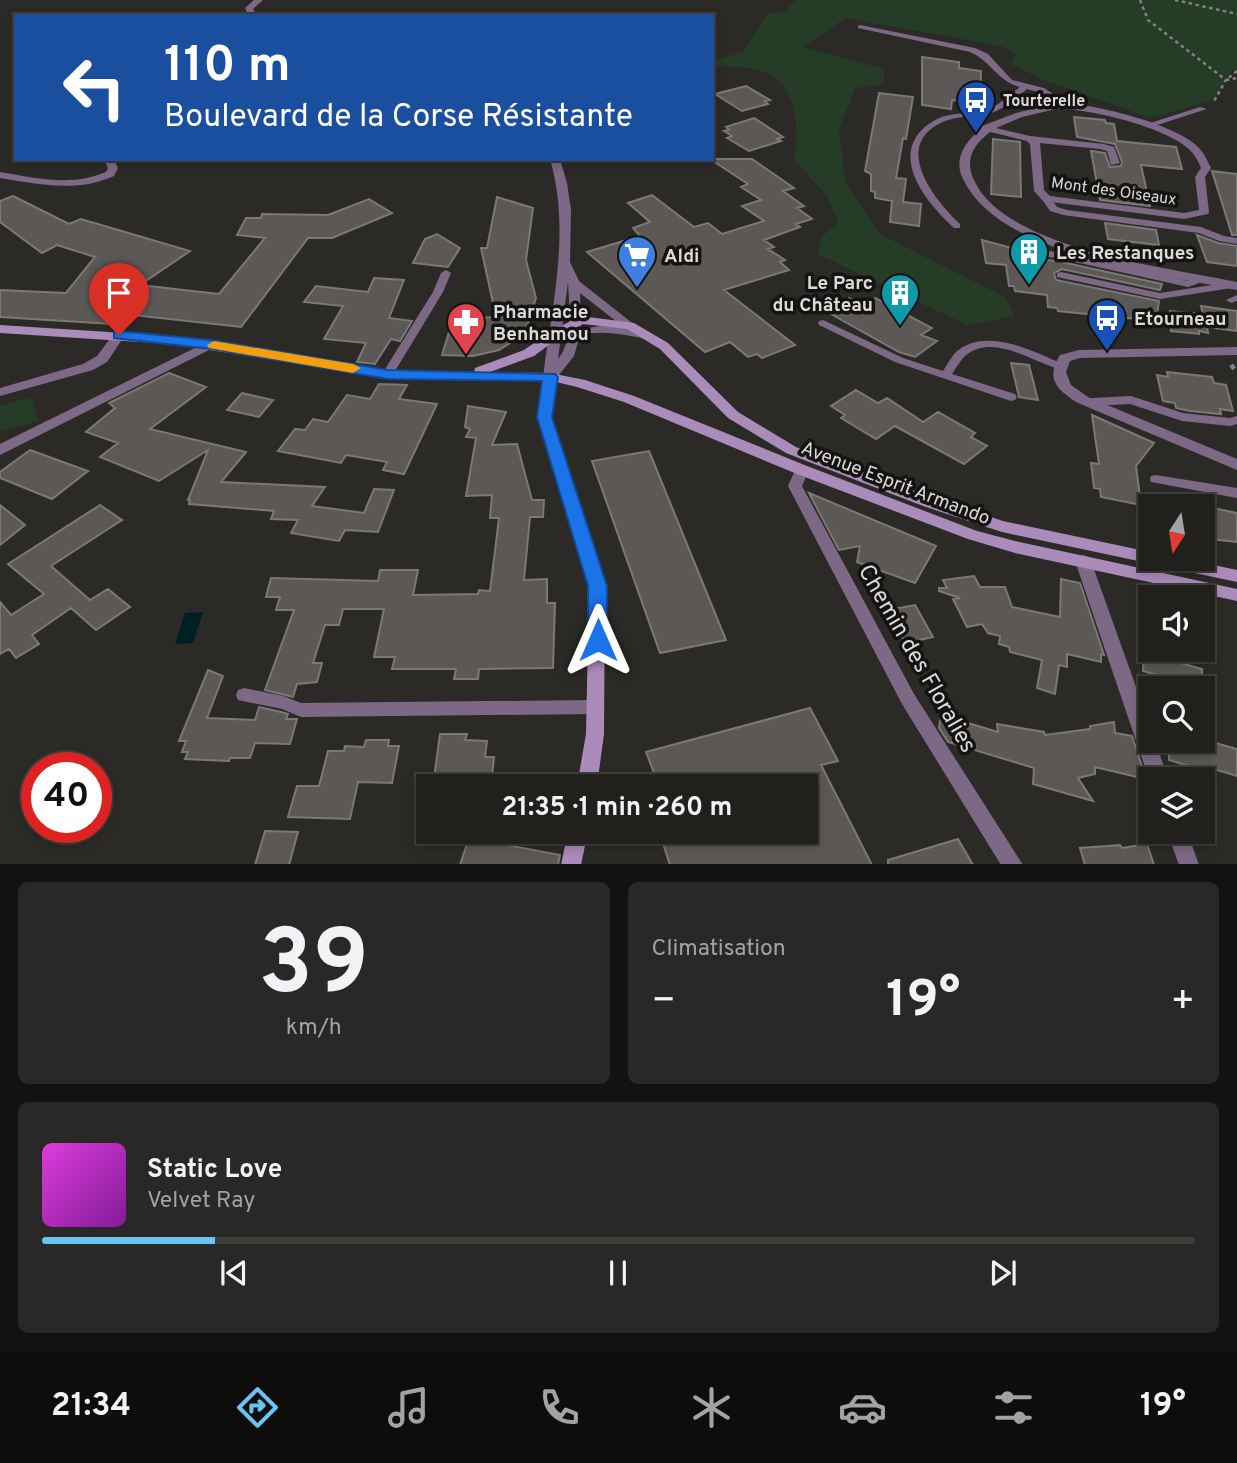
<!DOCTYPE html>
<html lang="fr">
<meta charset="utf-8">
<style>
body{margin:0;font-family:Overpass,sans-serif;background:#292826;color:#f1f3f6;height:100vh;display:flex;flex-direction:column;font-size:26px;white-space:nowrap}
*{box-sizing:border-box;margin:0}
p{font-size:23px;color:#a2a3a4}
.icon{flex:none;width:38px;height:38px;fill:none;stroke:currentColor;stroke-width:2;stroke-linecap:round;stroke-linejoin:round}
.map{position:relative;height:864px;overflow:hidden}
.details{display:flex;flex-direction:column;gap:18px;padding:18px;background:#121210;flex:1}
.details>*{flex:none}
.guide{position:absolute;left:14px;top:14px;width:700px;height:147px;border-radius:0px;box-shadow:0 4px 10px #0003,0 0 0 2px #3e3e3b;background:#1a4fa0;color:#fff;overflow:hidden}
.needle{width:46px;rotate:192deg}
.buttons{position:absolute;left:1138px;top:494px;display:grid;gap:14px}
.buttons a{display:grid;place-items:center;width:77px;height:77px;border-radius:0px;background:#21201d;box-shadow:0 4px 10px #0003,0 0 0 2px #3e3e3b;font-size:35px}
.speed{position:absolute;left:21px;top:752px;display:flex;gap:14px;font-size:35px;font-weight:700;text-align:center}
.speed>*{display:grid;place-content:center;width:91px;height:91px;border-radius:50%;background:#21201d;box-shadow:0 4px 10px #0003,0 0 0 2px #3e3e3b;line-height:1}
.speed .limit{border:10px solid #d22;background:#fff;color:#111}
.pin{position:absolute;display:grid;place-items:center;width:60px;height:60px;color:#fff;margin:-72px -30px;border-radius:50% 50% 50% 0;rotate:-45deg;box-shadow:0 0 7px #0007}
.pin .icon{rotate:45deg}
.me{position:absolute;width:77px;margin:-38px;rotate:0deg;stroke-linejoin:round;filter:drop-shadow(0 0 5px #0008)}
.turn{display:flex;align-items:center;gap:24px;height:147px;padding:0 35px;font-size:32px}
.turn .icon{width:91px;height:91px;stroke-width:2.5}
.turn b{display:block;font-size:49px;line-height:60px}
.big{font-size:52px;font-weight:700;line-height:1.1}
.details .card{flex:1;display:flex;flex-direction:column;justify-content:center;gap:10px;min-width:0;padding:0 24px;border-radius:10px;background:#292826}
.details .dial{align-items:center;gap:0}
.dial b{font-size:91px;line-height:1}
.song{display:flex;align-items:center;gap:21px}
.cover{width:84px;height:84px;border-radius:10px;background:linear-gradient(135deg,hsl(300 70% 55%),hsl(290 70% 35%))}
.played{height:7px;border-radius:4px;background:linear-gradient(90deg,#6ac3f1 15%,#3e3e3b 15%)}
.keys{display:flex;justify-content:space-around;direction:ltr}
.heat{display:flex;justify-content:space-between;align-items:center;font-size:38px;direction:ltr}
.details .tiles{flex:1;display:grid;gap:18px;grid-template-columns:1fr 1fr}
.card:last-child{grid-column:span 2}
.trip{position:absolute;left:416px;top:774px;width:402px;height:70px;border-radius:0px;background:#21201d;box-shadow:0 4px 10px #0003,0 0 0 2px #3e3e3b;font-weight:700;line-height:70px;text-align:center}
.tabs{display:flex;height:112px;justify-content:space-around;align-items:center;background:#0d0d0c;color:#a2a3a4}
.tabs .icon{width:49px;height:49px}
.tabs .on{color:#6ac3f1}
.tabs b{font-size:32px;color:#f1f3f6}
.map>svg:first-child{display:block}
.green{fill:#253d26}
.water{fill:#001f23}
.building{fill:#5b5855;stroke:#7b7875;stroke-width:2}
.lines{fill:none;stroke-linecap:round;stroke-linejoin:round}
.path-far1{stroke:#848280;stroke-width:2.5;stroke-dasharray:3.5 3.5;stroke-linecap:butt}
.path{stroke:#848280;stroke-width:4.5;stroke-dasharray:5 5;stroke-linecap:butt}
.lane{fill:#7d6985;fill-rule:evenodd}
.street{fill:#7d6985;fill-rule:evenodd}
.secondary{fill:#ab8bb9;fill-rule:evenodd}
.route{fill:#1a73e8;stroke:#114b97;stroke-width:2}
.slow{fill:#f59e0b}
.labels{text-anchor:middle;stroke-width:7;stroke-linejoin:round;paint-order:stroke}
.far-poi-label{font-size:16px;font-weight:bold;fill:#dcdad8;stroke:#141311;text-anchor:start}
.far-street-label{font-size:16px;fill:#dcdad8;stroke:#141311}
.poi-label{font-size:19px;font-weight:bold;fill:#dcdad8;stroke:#141311;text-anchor:start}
.street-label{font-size:19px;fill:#dcdad8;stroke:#141311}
.near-street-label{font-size:23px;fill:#dcdad8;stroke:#141311}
</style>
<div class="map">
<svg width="1237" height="865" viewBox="0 0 1237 865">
<rect width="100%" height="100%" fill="#2c2a27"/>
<path class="green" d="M795 0H1237V71L1233 70 1213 100 1151 118 1044 80 1011 64 1016 54 1001 46 845 18 803 47 884 69V84L855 88 839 131 846 183 880 234 1005 297 1015 316 967 325 818 254 821 237 838 223 827 196 794 160C799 130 799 88 766 73 752 66 729 67 712 65V61L743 52 767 14 785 12Z
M32 397 38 421 0 432V406Z"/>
<path class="water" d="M203 612 193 643 175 644 185 613Z"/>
<path class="building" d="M922 57 959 62V68L981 71 980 103 952 100 951 109 922 105Z
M746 86 770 100 765 101 768 104 742 111 715 94Z
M879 93 913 97 906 139 903 138 896 178 906 179 903 202 921 204 919 226 890 222 892 201 875 198V192L871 191V174L865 171Z
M1074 117 1105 120 1106 123 1114 124 1117 141 1176 147 1182 169 1141 165 1150 206 1100 200 1091 151 1105 153 1110 167 1121 166 1122 162 1115 144 1077 137Z
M754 118 783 137 777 139 781 141 749 151 727 138 732 136 724 131 729 130 726 127Z
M993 139 1020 142 1021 197 991 194Z
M710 159H752L794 188 783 191 804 206 797 208 812 219 796 224 800 227 764 240 774 247 768 249 785 260 780 262 789 270 724 290 795 345 762 358 757 354 748 357 730 342 705 352 587 252 640 236 633 228 650 222 628 203 652 195 694 227 708 223 722 234 764 221 742 206 761 200 741 187 748 184Z
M1212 171 1237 174V235H1232Z
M13 196 69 224 81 219 190 251 140 285 219 294 265 238 237 235 246 218H261L262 214 328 215 369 199 392 213 332 238H308L241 327 124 314 112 324 0 317V290L66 293 95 257 57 245 42 253 0 222V201Z
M497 197 533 208 526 260 536 298 527 326 515 340 499 350 473 356 442 355 453 319 496 317 481 248H487Z
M1105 223 1156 230 1159 245 1108 239Z
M437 234 460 248 448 267 413 263 425 239Z
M1197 235 1218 243 1237 246V266L1207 262Z
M982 240 1012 248 1013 257 1057 261 1162 284 1160 290 1062 269 1054 273 1056 280 1159 301 1156 321 1058 311 1057 308 1048 307 1047 295 1015 291 1014 286H1009L1006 265 986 263Z
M374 278 404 280 389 318 412 321 400 341 391 339 375 364 357 362 366 343 324 339 343 306 304 302 316 286 368 292Z
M849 298 864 305 875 298 932 328 921 335 937 341 915 357 899 352 829 313Z
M1201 306 1237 311V331L1207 327 1208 333 1199 331V334L1171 331 1170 311 1203 314Z
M1011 363 1029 365 1038 400 1019 397Z
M1167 372 1212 377 1214 383 1226 385 1233 411 1220 409 1221 414 1190 411 1176 408 1175 403 1163 401 1157 375 1168 377Z
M169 373 206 387 150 429 246 452 221 482 325 487 312 506 364 513 374 489 394 490 378 532 345 530 339 541 291 533 298 520 271 519 274 511 189 504 190 500H188L208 450 159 481 100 457 118 443 86 432 115 408 109 403Z
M379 384 407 385 399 399 437 404 404 474 383 470 387 462 346 455 341 463 278 451 295 429 305 430 313 419 328 422 347 395 370 399Z
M856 390 878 403 887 398 923 422 938 412 975 433 971 437 987 446 964 464 895 426 876 439 841 418 845 415 831 406Z
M242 393 273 400 259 417 227 410Z
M468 406 506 412 492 445 517 444 532 500H544L543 517H530L524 580 547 579V603H555L553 668 479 669 478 679H454L456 669H392L395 657H374L384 609H343L339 625H325L313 663H322L317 682 297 684 293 697 265 690 294 610H276L280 597H266L271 578 378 581 380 570H418L413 595 478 594 479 590 490 591 499 518H490L492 495 466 496 476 438 466 437 470 429 465 427Z
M1092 415 1154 443 1136 466 1141 505 1101 497 1100 489 1094 488 1091 463 1099 464Z
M30 450 88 471 52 499 0 478V472Z
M649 451 726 640 660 653 592 461Z
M809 493 936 546 915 583 857 562 860 546 839 550Z
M0 505 25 525 0 545Z
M100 505 122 520 51 566 90 600 108 589 130 607 96 630 71 608 32 635 39 644 16 658 9 649 0 654V602L11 615 44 594 8 564Z
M1208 507 1237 513V542L1202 538V510L1208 511Z
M974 576 980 587H1005L1012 607 1060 617 1061 579 1080 583 1104 655 1101 654V662L1067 654V667L1059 665 1055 694 1037 688 1042 660 1010 652 1009 647 999 644 1000 636 988 633 982 624 967 627 953 599 960 598 939 591V588H947L943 580Z
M915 605 933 637 905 643 888 610Z
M1144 653 1202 669V688L1143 671Z
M208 670 223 676 207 718 255 720 259 707 281 712 288 714 286 719H297L290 744 255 743 250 758H230L229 761 185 759 188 752H182L186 741H179Z
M810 708 838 761 821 765 872 865H670L659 831H807V786H659L646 752Z
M941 715 998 732 997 724 1044 732 1045 735 1090 729V726L1114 722 1115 733 1132 736 1146 779 1095 767V774L1078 778 1093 801 1033 784 1034 768 948 742 939 728Z
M440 734H467L465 740 487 741 485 757H494L492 777 434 778Z
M366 740H389L388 746H399L392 783 358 782 350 819 288 817 297 786H319L328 751H344L345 746 364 747Z
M1169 740H1205L1237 749V776L1214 769V774L1169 760Z
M265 831 298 832 289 865H255Z
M469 838 560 855 558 865H460Z
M958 839 973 865H888V860Z
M1147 844 1154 865H1085L1080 848 1120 845 1122 848Z"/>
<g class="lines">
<path class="path-far1" d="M1140 0 1148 20 1226 80 1213 103
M1175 0 1237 14
M1237 71 1226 80 1237 78"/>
<path class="path" d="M1231 365 1237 372"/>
<path class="lane" d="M860 25 975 48 988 54 1012 80 1044 88 1070 105 1063 107 1038 92 1027 89C1017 97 1008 106 996 111 981 118 963 115 948 120 889 141 932 198 960 224V228H954C923 200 883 148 937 119 953 111 972 115 989 109 1001 104 1010 95 1020 87 997 81 991 61 970 52L858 28V26Z
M1200 107 1207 109 1151 127 1144 125Z
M1047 196 1050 197 1057 207 1067 210 1201 227 1224 236 1237 238V244L1219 241 1199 233 1063 215 1050 211 1042 199Z
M1028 249 1057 252 1188 281 1205 276 1210 279 1188 287 1057 258 1025 254 1023 252Z
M446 270 451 273 443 292 392 376H384L382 374 433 292 441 273Z
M1061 272 1160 293 1232 282 1237 285 1232 288 1160 299 1057 277V273Z
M1237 295V301L1231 303 1226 300Z
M823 320 903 358 943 371C947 365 951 357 956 352 985 326 1033 351 1063 364L1065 366 1059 369C1031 361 993 333 965 356 960 361 956 368 952 374L1015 394 1017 397 1015 400 1011 401 895 362 819 325 818 323 819 321Z
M601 326 624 328 651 334 652 336 647 339C624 334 601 330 578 335 570 337 563 341 556 343L550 340 574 330Z
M1131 396 1183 413 1230 418 1237 416V424L1230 426 1182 421 1130 404 1092 406 1086 402 1092 398Z
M1156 475 1237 488V498L1151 482 1150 479 1151 476Z
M244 688 283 696 301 703 596 700 602 702 604 707 602 712 596 714 301 717 282 709 238 700 236 695 238 690Z"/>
<path class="street" d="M254 0H263L253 9 257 16H249L245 8Z
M1056 103C1089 102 1171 123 1196 145 1203 151 1207 160 1211 168L1205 177 1209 212 1208 214 1184 219 1043 201 1034 191 1030 144 1027 141 990 132C972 146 964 161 975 182 1007 249 1170 268 1237 282V290C1161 274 999 256 963 179 953 159 965 142 981 129L982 126 1016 113ZM1056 109C1088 108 1166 127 1190 150 1195 155 1198 161 1201 168L1195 177 1199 210 1184 213 1050 196 1044 190 1040 143 1100 149 1107 151 1111 165 1120 163 1114 147 1104 144 1030 136 996 128 1022 117Z
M104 159H114L118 168 114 176C76 193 39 184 0 178V172C36 178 71 187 106 172L108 168Z
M550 159H560L567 183 571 210 570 262 579 281 636 326 634 329H626L580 293 581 332 574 356 555 380 550 381 543 377C552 304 571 231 550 159ZM568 282C569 305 574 340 558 359Z
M119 331 125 335 107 362 93 370 0 396V388L83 364 97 356 115 332Z
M211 340 217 344 215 347 0 455V444Z
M1237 347V355L1080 358 1070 361 1066 372 1071 385 1088 397 1237 459V470L1078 403C1057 390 1045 379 1060 355L1079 350Z
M802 465 809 470 802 486 914 694 1023 865H1001L902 704 788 486 797 466Z
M1083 555 1089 557 1091 561 1150 726V740H1155L1168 779H1149L1075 561 1077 557Z
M1167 831H1187L1199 865H1179Z"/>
<path class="secondary" d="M581 316 634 323 668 343 738 412 796 447 933 498 1003 521 1150 552V558H1181L1237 570V582L1002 532 923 506 786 453 728 418 660 349 627 329 583 324 561 336 534 356 490 372 550 373 585 380 634 396 807 466 977 531 1015 541 1237 589V601L1015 553 968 539 797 474 624 402 577 387 556 382 552 417 605 586 604 734 597 786H577L586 734 589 586 538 417 543 381 388 378 171 344 0 333V325L171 336 388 370 474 372 475 368 524 350 553 330Z
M568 831H588L581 865H561Z"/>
</g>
<path class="route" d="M119 331 211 340 388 370 555 374 558 377 552 417 607 586V640L605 645 598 648 591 645 588 640V586L537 417 542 381 388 379 211 349 114 338V332Z"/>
<path class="slow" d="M214 341 353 364 361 368 353 373 209 348 207 345Z"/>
<defs>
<symbol id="bus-pin" viewBox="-11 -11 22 30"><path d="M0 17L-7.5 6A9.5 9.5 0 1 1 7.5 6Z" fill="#1a4fb4" stroke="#141311"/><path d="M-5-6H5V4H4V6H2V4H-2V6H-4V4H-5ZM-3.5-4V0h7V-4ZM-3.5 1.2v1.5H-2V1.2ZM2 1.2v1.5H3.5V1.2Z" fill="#fff"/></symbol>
<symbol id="building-pin" viewBox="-11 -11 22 30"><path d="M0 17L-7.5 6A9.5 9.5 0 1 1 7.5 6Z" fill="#0f9aa8" stroke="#141311"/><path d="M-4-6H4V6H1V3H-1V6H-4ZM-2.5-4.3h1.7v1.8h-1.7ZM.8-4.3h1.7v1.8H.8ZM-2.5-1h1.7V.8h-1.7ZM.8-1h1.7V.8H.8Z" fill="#fff"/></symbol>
<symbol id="supermarket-pin" viewBox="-11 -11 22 30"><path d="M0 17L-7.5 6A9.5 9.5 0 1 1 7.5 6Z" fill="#3f7fe0" stroke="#141311"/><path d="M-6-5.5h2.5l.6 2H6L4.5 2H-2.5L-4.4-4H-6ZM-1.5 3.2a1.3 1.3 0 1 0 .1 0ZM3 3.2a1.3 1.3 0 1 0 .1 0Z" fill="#fff"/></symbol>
<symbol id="pharmacy-pin" viewBox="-11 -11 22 30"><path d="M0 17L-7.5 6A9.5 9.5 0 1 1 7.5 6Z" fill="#e0444e" stroke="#141311"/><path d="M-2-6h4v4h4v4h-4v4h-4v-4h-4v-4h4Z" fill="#fff"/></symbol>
</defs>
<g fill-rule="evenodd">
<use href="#bus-pin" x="954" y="78" width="44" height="60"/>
<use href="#building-pin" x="1007" y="230" width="44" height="60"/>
<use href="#supermarket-pin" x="615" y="233" width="44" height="60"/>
<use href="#building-pin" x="878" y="271" width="44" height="60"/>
<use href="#bus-pin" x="1085" y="296" width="44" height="60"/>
<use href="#pharmacy-pin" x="444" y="300" width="44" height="60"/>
</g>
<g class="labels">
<g class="far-poi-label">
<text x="1003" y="106">Tourterelle</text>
</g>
<g class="far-street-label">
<text transform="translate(1114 190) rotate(8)" y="6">Mont des Oiseaux</text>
</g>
<g class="poi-label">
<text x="1056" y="259">Les Restanques</text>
<text x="664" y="262">Aldi</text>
<text x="873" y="289" text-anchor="end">Le Parc<tspan x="873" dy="22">du Château</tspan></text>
<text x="493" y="318">Pharmacie<tspan x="493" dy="22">Benhamou</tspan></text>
<text x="1134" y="325">Etourneau</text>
</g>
<g class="street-label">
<text transform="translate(896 482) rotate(21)" y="7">Avenue Esprit Armando</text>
</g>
<g class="near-street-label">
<text transform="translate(918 658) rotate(60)" y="8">Chemin des Floralies</text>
</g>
</g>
</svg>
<div class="buttons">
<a><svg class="needle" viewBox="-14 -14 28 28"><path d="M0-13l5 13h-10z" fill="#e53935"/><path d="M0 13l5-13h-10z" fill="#a2a3a4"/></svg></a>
<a><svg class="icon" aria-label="sound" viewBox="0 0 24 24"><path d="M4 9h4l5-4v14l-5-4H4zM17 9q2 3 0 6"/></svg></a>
<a><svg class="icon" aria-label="search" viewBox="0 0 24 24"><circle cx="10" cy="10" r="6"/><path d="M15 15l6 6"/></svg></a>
<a><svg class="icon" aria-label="layers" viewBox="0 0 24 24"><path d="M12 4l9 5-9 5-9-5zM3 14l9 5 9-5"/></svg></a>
</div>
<div class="speed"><div class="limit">40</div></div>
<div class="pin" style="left:119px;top:335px;background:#d93025"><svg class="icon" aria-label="arrive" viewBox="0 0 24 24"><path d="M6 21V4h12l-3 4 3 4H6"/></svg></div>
<svg class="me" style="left:598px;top:640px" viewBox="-20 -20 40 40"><path d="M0-17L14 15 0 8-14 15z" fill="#1a73e8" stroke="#fff" stroke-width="4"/></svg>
<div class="trip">21:35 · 1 min · 260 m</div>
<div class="guide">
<div class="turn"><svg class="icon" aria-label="left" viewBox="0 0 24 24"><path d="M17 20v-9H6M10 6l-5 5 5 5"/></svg><div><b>110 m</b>Boulevard de la Corse Résistante</div></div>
</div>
</div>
<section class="details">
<div class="tiles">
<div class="card dial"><b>39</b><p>km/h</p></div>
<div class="card"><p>Climatisation</p>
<div class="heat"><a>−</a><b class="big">19°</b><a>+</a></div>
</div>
<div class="card">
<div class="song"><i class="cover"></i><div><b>Static Love</b><p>Velvet Ray</p></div></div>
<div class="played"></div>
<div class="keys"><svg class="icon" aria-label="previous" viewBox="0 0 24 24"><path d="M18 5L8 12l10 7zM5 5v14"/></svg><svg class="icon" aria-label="pause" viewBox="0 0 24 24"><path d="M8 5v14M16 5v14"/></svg><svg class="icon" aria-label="next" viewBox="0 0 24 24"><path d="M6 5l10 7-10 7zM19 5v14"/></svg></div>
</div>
</div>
</section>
<nav class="tabs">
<b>21:34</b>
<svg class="icon on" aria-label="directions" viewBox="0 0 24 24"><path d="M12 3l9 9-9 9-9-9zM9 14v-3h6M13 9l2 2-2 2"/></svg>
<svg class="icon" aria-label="music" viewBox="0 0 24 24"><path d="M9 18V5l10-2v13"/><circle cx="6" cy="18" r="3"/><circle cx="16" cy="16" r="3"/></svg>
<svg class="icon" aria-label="phone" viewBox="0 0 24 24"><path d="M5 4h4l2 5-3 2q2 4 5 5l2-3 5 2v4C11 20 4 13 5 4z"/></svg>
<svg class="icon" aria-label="climate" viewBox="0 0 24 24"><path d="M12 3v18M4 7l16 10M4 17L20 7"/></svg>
<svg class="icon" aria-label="car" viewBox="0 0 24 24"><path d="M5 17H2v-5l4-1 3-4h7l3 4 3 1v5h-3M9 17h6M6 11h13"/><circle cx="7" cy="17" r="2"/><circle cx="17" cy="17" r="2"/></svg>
<svg class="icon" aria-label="filters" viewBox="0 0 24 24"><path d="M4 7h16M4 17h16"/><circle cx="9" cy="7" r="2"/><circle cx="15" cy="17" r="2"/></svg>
<b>19°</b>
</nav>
